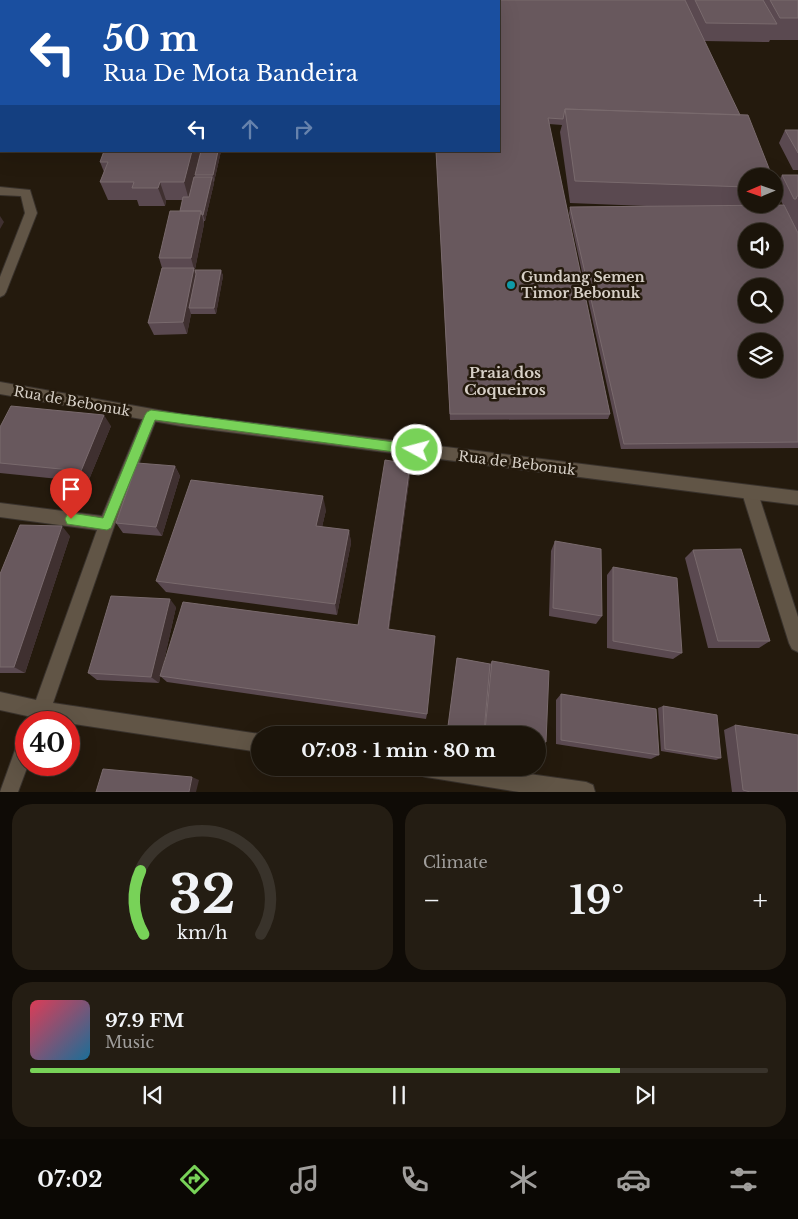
<!DOCTYPE html>
<meta charset="utf-8">
<style>
body{margin:0;font-family:"Libre Baskerville",serif;background:#241d13;color:#f1f3f6;height:100vh;display:flex;flex-direction:column;font-size:19px;white-space:nowrap}
*{box-sizing:border-box;margin:0}
p{font-size:16px;color:#a09e9c}
.icon{flex:none;width:28px;height:28px;fill:none;stroke:currentColor;stroke-width:2;stroke-linecap:round;stroke-linejoin:round}
.map{position:relative;height:792px;overflow:hidden}
.side{display:flex;flex-direction:column;gap:12px;padding:12px;background:#0f0b06;flex:1}
.side>*{flex:none}
.banner{position:absolute;left:0px;top:0px;width:500px;height:152px;box-shadow:0 5px 20px #0002,0 0 0 1px #39332b;background:#1a4fa0;color:#fff;overflow:hidden}
.needle{width:32px;rotate:268deg}
.tools{position:absolute;left:738px;top:168px;display:grid;gap:10px}
.tools a{display:grid;place-items:center;width:45px;height:45px;border-radius:50%;background:#1b140a;box-shadow:0 5px 20px #0002,0 0 0 1px #39332b;font-size:25px}
.speed{position:absolute;left:15px;top:711px;display:flex;gap:10px;font-size:25px;font-weight:700;text-align:center}
.speed>*{display:grid;place-content:center;width:65px;height:65px;border-radius:50%;background:#1b140a;box-shadow:0 5px 20px #0002,0 0 0 1px #39332b;line-height:1}
.speed .limit{border:8px solid #d22;background:#fff;color:#111}
.pin{position:absolute;display:grid;place-items:center;width:42px;height:42px;color:#fff;margin:-51px -21px;border-radius:50% 50% 50% 0;rotate:-45deg;box-shadow:0 0 5px #0007}
.pin .icon{rotate:45deg}
.me{position:absolute;width:55px;margin:-28px;rotate:277deg;stroke-linejoin:round;filter:drop-shadow(0 0 4px #0008)}
.turn{display:flex;align-items:center;gap:18px;height:105px;padding:0 20px;font-size:22px}
.turn .icon{width:65px;height:65px;stroke-width:2.5}
.turn b{display:block;font-size:35px;line-height:42px}
.lanes{display:flex;align-items:center;height:48px;padding:0 20px;background:#0003;justify-content:center;gap:25px;direction:ltr}
.lanes .off{opacity:.35}
.big{font-size:38px;font-weight:800;line-height:1.1}
.side .widget{flex:1;display:flex;flex-direction:column;justify-content:center;gap:8px;min-width:0;padding:0 18px;border-radius:20px;background:#241d13}
.side .dial{align-items:center;gap:0}
.dial svg{height:130px;overflow:visible;fill:none;stroke:#39332b;stroke-width:7;stroke-linecap:round;text-anchor:middle}
.dial text{fill:#f1f3f6;stroke:none}
.song{display:flex;align-items:center;gap:15px}
.cover{width:60px;height:60px;border-radius:8px;background:linear-gradient(135deg,hsl(350 70% 55%),hsl(200 70% 35%))}
.played{height:5px;border-radius:2px;background:linear-gradient(90deg,#78d258 80%,#39332b 80%)}
.keys{display:flex;justify-content:space-around;direction:ltr}
.heat{display:flex;justify-content:space-between;align-items:center;font-size:28px;direction:ltr}
.side .tiles{flex:1;display:grid;gap:12px;grid-template-columns:1fr 1fr}
.widget:last-child{grid-column:span 2}
.trip{position:absolute;left:251px;top:726px;width:295px;height:50px;border-radius:25px;background:#1b140a;box-shadow:0 5px 20px #0002,0 0 0 1px #39332b;font-weight:800;line-height:50px;text-align:center}
.tab-bar{display:flex;height:80px;justify-content:space-around;align-items:center;background:#0b0804;color:#a09e9c}
.tab-bar .icon{width:35px;height:35px}
.tab-bar .active{color:#78d258}
.tab-bar b{font-size:22px;color:#f1f3f6}
.map>svg:first-child{display:block}
.lines{fill:none;stroke-linecap:round;stroke-linejoin:round}
.service-casing{stroke:#39322c;stroke-width:2}
.minor-casing{stroke:#39322c;stroke-width:2}
.tertiary-casing{stroke:#39322c;stroke-width:2}
.service{fill:#615546;fill-rule:evenodd}
.minor{fill:#615546;fill-rule:evenodd}
.tertiary{fill:#615546;fill-rule:evenodd}
.wall{fill:#5a4950}
.shaded-wall{fill:#3f3030}
.building{fill:#68585d;stroke:#796a6d;fill-rule:evenodd}
.route{fill:#78d258;stroke:#4e8839}
.culture-dot{fill:#0f9aa8;stroke:#241a0d;stroke-width:2}
.labels{text-anchor:middle;stroke-width:5;stroke-linejoin:round;paint-order:stroke}
.poi-label{font-size:14px;font-weight:bold;fill:#d7d0c7;stroke:#241a0d;text-anchor:start}
.street-label{font-size:14px;fill:#d7d0c7;stroke:#241a0d}
.neighbourhood-label{font-size:15px;font-weight:bold;fill:#d7d0c7;stroke:#241a0d}
</style>
<div class="map">
<svg width="798" height="792" viewBox="0 0 798 792">
<rect width="100%" height="100%" fill="#241a0d"/>
<g class="lines">
<defs>
<path id="service" d="M424 0H432V1H424Z
M0 187 30 190 37 213 6 292 4 295 0 297V277L25 213 21 196 0 195Z
M26 737V765H28L18 792H0L19 739Z"/>
<path id="minor" d="M151 409 156 411 158 415 115 524 53 703 260 734 263 735H260V752L41 719 0 710V692L36 700 97 530 0 517V503L102 516 144 415 146 411Z
M750 486 755 488 758 493 798 617V652L792 649 789 643 742 493 745 488Z
M417 768H486L586 782 593 785 595 792H519L426 777 419 775Z"/>
<path id="tertiary" d="M0 382 181 414 798 491V505L181 426 0 394Z"/>
</defs>
<use href="#service" class="service-casing"/>
<use href="#minor" class="minor-casing"/>
<use href="#tertiary" class="tertiary-casing"/>
<use href="#service" class="service"/>
<use href="#minor" class="minor"/>
<use href="#tertiary" class="tertiary"/>
</g>
<path class="wall" d="M443 0H798V40H770L769 42 704 41 746 176V204H768L767 205H783L776 190 774 194V181L776 186 782 175H798V448L621 449 569 213 570 207 646 206 570 203 560 132 562 125 549 124 610 414 608 419 450 420 436 151H499V1H443Z
M785 130H798V170H793L779 143Z
M104 151H221L214 182H213L214 183 205 221H204V224L195 269V270H221L223 276 216 314H191L187 334 154 335 148 323 162 268 159 258 180 211 183 200H166L165 206H139L137 200H108L100 182 104 172 100 162Z
M111 426 88 482 0 473V427Z
M410 464V474L389 629 427 714 426 719 167 682 160 676 159 683 97 680 88 673 176 607 161 674 358 625Z
M175 466 180 476 162 536 123 533 116 523Z
M326 510 322 527 349 530 351 543 337 615 166 592 156 581Z
M70 536 25 673H0V574Z
M555 541 602 616 596 624 549 616 551 551Z
M693 550 770 641 759 648H708L685 558Z
M613 567 682 653 673 659 607 648V575Z
M457 658 490 664 492 661 546 742 541 747 538 746V735H483L448 728Z
M561 694 659 755 651 759 556 744V700Z
M663 706 721 758 716 760 661 751 658 708Z
M735 725 798 792H732L724 730Z"/>
<path class="shaded-wall" d="M192 151H201L189 200 184 182Z
M218 151H221L214 182 213 175Z
M212 177 214 183 205 221 203 215Z
M160 182 166 200 165 206 158 188Z
M201 211 204 224 195 269 199 280 189 308 191 314 187 334 183 322 194 269 191 258Z
M0 216 4 222 0 229Z
M221 270 223 276 216 314 214 308Z
M104 415 111 426 88 482 81 471Z
M410 464V474L388 636V629Z
M175 466 180 476 162 536 156 527Z
M323 496 326 510 319 540 316 526Z
M62 526 70 536 25 673 14 667Z
M349 530 351 543 337 615 335 604Z
M170 599 176 607 159 683 151 677Z
M192 777 199 780 196 792H189Z"/>
<path class="building" d="M444 0H685L740 115 565 109 563 119 548 118 610 414H450L436 151H499V1H444Z
M695 0H763L777 24 706 23Z
M770 0H798V18H780Z
M565 109 748 115 772 176H746V187L575 181Z
M785 130H798V153Z
M104 151H192L184 182H160L158 188H132L134 182H100L108 162H100Z
M201 151H218L213 175H195Z
M782 175H798V196H797L796 199H794Z
M194 177H212L203 215H202L201 211H180L183 197H189Z
M774 181 777 188H774Z
M784 205 798 233V442L624 444 570 207ZM746 231H774V259H746ZM746 286H774V314H746ZM746 341H774V369H746Z
M170 211H201L191 258H159Z
M162 268H194L183 322 148 323Z
M195 270H221L214 308H189L196 274Z
M11 406 104 415 81 471 0 463V427Z
M385 460 410 464 388 629 435 636 427 714 160 676 183 602 358 625Z
M137 463 175 466 156 527 116 523Z
M191 480 323 496 316 526 349 530 335 604 156 581Z
M20 525 62 526 14 667H0V574Z
M555 541 601 549 602 616 553 608Z
M741 549 770 641H718L693 550Z
M613 567 677 578 682 653 613 641Z
M111 596 170 599 151 677 88 673Z
M457 658 490 664 484 732 448 726Z
M492 661 549 671 546 742 538 741V735H510L485 730Z
M561 694 656 709 659 755 561 740Z
M663 706 717 715 721 758 665 749Z
M735 725 798 735V792H750L743 790Z
M103 769 192 777 189 792H96Z"/>
<path class="route" d="M151 410 417 445 421 447 423 450 421 454 417 455 155 420 111 528 107 530 67 524 65 519 67 515 71 513 103 518 145 415 147 412Z"/>
<circle class="culture-dot" cx="511" cy="285" r="5"/>
<g class="labels">
<g class="poi-label">
<text x="521" y="282">Gundang Semen<tspan x="521" dy="16">Timor Bebonuk</tspan></text>
</g>
<g class="street-label">
<text transform="translate(72 401) rotate(10)" y="5">Rua de Bebonuk</text>
<text transform="translate(517 463) rotate(7)" y="5">Rua de Bebonuk</text>
</g>
<g class="neighbourhood-label">
<text x="505" y="378">Praia dos<tspan x="505" dy="17">Coqueiros</tspan></text>
</g>
</g>
</svg>
<div class="tools">
<a><svg class="needle" viewBox="-14 -14 28 28"><path d="M0-13l5 13h-10z" fill="#e53935"/><path d="M0 13l5-13h-10z" fill="#a09e9c"/></svg></a>
<a><svg class="icon" aria-label="sound" viewBox="0 0 24 24"><path d="M4 9h4l5-4v14l-5-4H4zM17 9q2 3 0 6"/></svg></a>
<a><svg class="icon" aria-label="search" viewBox="0 0 24 24"><circle cx="10" cy="10" r="6"/><path d="M15 15l6 6"/></svg></a>
<a><svg class="icon" aria-label="layers" viewBox="0 0 24 24"><path d="M12 4l9 5-9 5-9-5zM3 14l9 5 9-5"/></svg></a>
</div>
<div class="speed"><div class="limit">40</div></div>
<div class="pin" style="left:71px;top:519px;background:#d93025"><svg class="icon" aria-label="arrive" viewBox="0 0 24 24"><path d="M6 21V4h12l-3 4 3 4H6"/></svg></div>
<svg class="me" style="left:417px;top:450px" viewBox="-20 -20 40 40"><circle r="17" fill="#78d258" stroke="#fff" stroke-width="3"/><path d="M0-11L8 9 0 5-8 9z" fill="#fff"/></svg>
<div class="trip">07:03 · 1 min · 80 m</div>
<div class="banner">
<div class="turn"><svg class="icon" aria-label="left" viewBox="0 0 24 24"><path d="M17 20v-9H6M10 6l-5 5 5 5"/></svg><div><b>50 m</b>Rua De Mota Bandeira</div></div>
<div class="lanes"><svg class="icon" aria-label="left" viewBox="0 0 24 24"><path d="M17 20v-9H6M10 6l-5 5 5 5"/></svg><svg class="icon off" aria-label="ahead" viewBox="0 0 24 24"><path d="M12 20V5M6 11l6-6 6 6"/></svg><svg class="icon off" aria-label="right" viewBox="0 0 24 24"><path d="M7 20v-9h11M14 6l5 5-5 5"/></svg></div>
</div>
</div>
<section class="side">
<div class="tiles">
<div class="widget dial"><svg viewBox="0 0 100 80">
<path d="M14 69A42 42 0 1 1 86 69"/>
<path d="M14 69A42 42 0 0 1 12 30" stroke="#78d258"/>
<text x="50" y="56" font-size="32" font-weight="700">32</text>
<text x="50" y="72" font-size="11">km/h</text>
</svg></div>
<div class="widget"><p>Climate</p>
<div class="heat"><a>−</a><b class="big">19°</b><a>+</a></div>
</div>
<div class="widget">
<div class="song"><i class="cover"></i><div><b>97.9 FM</b><p>Music</p></div></div>
<div class="played"></div>
<div class="keys"><svg class="icon" aria-label="previous" viewBox="0 0 24 24"><path d="M18 5L8 12l10 7zM5 5v14"/></svg><svg class="icon" aria-label="pause" viewBox="0 0 24 24"><path d="M8 5v14M16 5v14"/></svg><svg class="icon" aria-label="next" viewBox="0 0 24 24"><path d="M6 5l10 7-10 7zM19 5v14"/></svg></div>
</div>
</div>
</section>
<nav class="tab-bar">
<b>07:02</b>
<svg class="icon active" aria-label="directions" viewBox="0 0 24 24"><path d="M12 3l9 9-9 9-9-9zM9 14v-3h6M13 9l2 2-2 2"/></svg>
<svg class="icon" aria-label="music" viewBox="0 0 24 24"><path d="M9 18V5l10-2v13"/><circle cx="6" cy="18" r="3"/><circle cx="16" cy="16" r="3"/></svg>
<svg class="icon" aria-label="phone" viewBox="0 0 24 24"><path d="M5 4h4l2 5-3 2q2 4 5 5l2-3 5 2v4C11 20 4 13 5 4z"/></svg>
<svg class="icon" aria-label="climate" viewBox="0 0 24 24"><path d="M12 3v18M4 7l16 10M4 17L20 7"/></svg>
<svg class="icon" aria-label="car" viewBox="0 0 24 24"><path d="M5 17H2v-5l4-1 3-4h7l3 4 3 1v5h-3M9 17h6M6 11h13"/><circle cx="7" cy="17" r="2"/><circle cx="17" cy="17" r="2"/></svg>
<svg class="icon" aria-label="filters" viewBox="0 0 24 24"><path d="M4 7h16M4 17h16"/><circle cx="9" cy="7" r="2"/><circle cx="15" cy="17" r="2"/></svg>
</nav>
